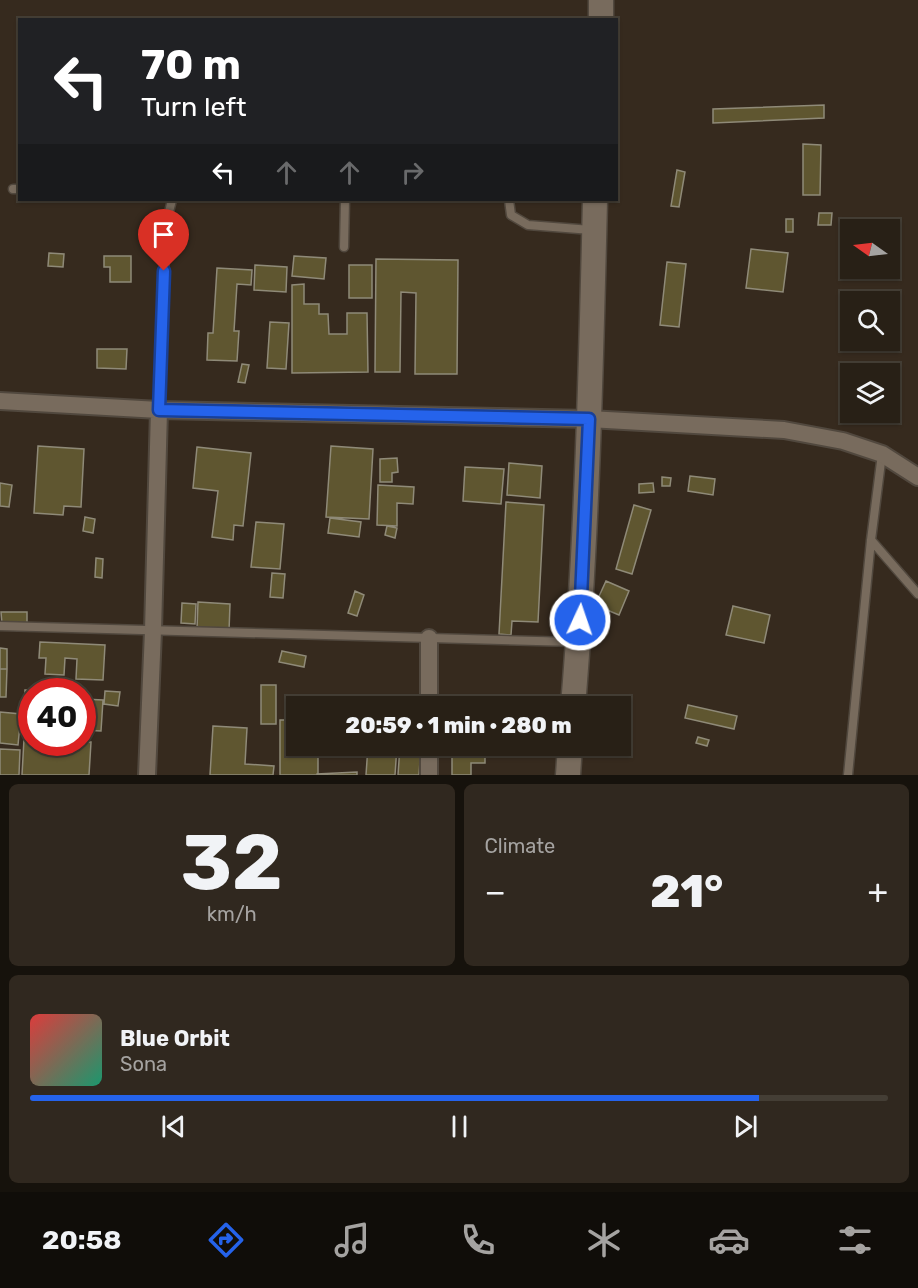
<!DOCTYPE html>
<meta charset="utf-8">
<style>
body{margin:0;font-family:Rubik,sans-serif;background:#30281f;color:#f1f3f6;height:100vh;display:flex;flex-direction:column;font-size:22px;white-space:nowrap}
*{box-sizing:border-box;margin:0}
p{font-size:20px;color:#a5a3a1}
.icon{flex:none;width:33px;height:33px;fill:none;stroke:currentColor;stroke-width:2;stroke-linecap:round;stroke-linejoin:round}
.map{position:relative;height:775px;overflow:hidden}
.drawer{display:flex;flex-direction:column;gap:9px;padding:9px;background:#16120c;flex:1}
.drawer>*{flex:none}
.banner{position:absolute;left:18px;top:18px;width:600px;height:183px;border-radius:0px;box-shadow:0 2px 4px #0004,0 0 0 2px #443e35;background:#202124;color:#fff;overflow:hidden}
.needle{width:39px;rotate:284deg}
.tools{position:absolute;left:840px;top:219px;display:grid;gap:12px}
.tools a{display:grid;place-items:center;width:60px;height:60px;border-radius:0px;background:#282016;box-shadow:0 2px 4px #0004,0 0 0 2px #443e35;font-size:30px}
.speed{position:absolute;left:18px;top:678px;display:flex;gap:12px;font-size:30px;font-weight:700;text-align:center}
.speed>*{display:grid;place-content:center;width:78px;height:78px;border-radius:50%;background:#282016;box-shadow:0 2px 4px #0004,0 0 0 2px #443e35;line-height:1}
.speed .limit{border:9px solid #d22;background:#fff;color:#111}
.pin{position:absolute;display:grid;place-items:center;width:51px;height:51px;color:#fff;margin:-62px -26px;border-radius:50% 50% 50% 0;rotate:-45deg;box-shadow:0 0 6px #0007}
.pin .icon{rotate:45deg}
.me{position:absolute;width:66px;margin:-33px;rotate:3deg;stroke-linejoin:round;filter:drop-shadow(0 0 4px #0008)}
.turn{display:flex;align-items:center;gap:21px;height:126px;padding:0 24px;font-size:27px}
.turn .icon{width:78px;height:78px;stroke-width:2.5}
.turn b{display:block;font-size:42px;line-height:51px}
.lanes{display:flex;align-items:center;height:57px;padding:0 24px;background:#0003;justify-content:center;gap:30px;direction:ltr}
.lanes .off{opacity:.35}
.big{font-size:45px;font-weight:800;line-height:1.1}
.drawer .tile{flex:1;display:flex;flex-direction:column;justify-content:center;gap:9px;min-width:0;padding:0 21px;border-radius:9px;background:#30281f}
.drawer .dial{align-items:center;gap:0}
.dial b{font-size:78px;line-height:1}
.song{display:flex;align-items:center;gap:18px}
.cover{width:72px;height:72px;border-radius:9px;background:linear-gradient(135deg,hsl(0 70% 55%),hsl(160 70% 35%))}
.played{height:6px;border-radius:3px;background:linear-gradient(90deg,#2563eb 85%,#443e35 85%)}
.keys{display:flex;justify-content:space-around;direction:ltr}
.heat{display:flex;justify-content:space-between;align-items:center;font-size:33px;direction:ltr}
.drawer .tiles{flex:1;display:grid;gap:9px;grid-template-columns:1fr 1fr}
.tile:last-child{grid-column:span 2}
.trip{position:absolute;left:286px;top:696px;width:345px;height:60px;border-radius:0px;background:#282016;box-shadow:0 2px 4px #0004,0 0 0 2px #443e35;font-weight:800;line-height:60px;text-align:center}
.tabs{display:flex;height:96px;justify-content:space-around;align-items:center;background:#100d09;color:#a5a3a1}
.tabs .icon{width:42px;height:42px}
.tabs .on{color:#2563eb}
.tabs b{font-size:27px;color:#f1f3f6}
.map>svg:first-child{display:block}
.building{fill:#5f5630;stroke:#8f8a78;stroke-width:1.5}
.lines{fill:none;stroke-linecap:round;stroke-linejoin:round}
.lane-casing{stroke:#51483e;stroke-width:11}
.street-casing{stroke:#51483e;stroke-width:20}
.secondary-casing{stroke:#51483e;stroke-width:27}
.lane{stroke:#786b5d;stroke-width:8}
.street{stroke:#786b5d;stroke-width:16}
.secondary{stroke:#786b5d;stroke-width:24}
.route-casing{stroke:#184099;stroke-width:15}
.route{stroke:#2563eb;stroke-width:10}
</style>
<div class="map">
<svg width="918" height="775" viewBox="0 0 918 775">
<rect width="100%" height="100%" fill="#362a1e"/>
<path class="building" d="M824 105V118L713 123V109Z
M803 144 821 145 820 195H803Z
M677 170 685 172 679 207 671 206Z
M819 213H832L831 225H818Z
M786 219H793V232H786Z
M751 249 788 253 783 292 746 288Z
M49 253 64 254 63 267 48 266Z
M104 256H131V282H110V267H104Z
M294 256 326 258 324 279 292 276Z
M376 259 458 260 457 374H415L416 293 401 292 400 372H375Z
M667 262 686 264 679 327 660 325Z
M255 265 287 267 286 292 254 290Z
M349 265H372V298H349Z
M217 268 252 270 251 285 237 284 234 331H239L237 361 207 360 208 333H213Z
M304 284V304H319V314H328L329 334H347V313H367L368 372 292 373V285Z
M270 322 289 323 286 369 267 368Z
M97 349H127L126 369 97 368Z
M242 364 249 365 245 383 238 382Z
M38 446 84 449 81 507 64 506 63 515 34 513Z
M331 446 373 449 369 519 326 517Z
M197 447 251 453 243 526 234 525 233 540 212 537 218 491 193 488Z
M397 458 398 472 392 473V482H380V459Z
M509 463 542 466 540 498 507 495Z
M465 467 504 469 501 504 463 501Z
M690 476 715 479 713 495 688 491Z
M662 477 671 478 670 486H662Z
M0 483 12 485 9 507 0 506Z
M653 483 654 492 639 493V484Z
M378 485 414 487 413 504 397 503V526L377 525Z
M506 502 544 505 538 622 512 621 511 635 499 634Z
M634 505 651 510 632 574 616 569Z
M85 517 95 519 93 533 83 531Z
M330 518 361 522 359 537 328 533Z
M256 522 284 524 280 569 251 567Z
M387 526 397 528 395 538 385 535Z
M96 558 103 559 102 578 95 577Z
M272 573 285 574 283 598 270 597Z
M606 581 629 591 619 615 595 605Z
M355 591 364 595 357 616 348 613Z
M198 602 230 604 229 631 197 629Z
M182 603 196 604 195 624 181 623Z
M733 606 770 615 764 643 726 635Z
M1 612H27V624H2Z
M40 642 105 645 103 680 76 679 77 659 65 658 64 675 45 674 46 658H39Z
M0 648 7 649V669H0Z
M282 651 306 656 304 667 279 662Z
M0 669H7L6 697H0Z
M261 685H276V724H261Z
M25 690 66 691 32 692V735H24Z
M105 691 120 692 118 706 104 704Z
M82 699 103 700 101 731 82 730Z
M624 704 625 731H621V706H599V705Z
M688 705 737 716 734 729 685 718Z
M0 712 21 714 18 745 0 743Z
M280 720H297V746H318V775H280Z
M213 726 247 728 245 764 274 766 273 775H210Z
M698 737 709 740 707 746 696 743Z
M24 739H32V742H91L89 775H22Z
M368 746H397L395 775H366Z
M400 746 421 747 419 775H398Z
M0 749 20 750 19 775H0Z
M452 754 485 755V763H471V775H452Z
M357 772V775H317V774Z"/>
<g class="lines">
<defs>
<path id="lane" d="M13 189H20
M509 200 511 215 528 225 591 230
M344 247 345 200
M159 410 166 224 172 200
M871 540 918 594
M0 626 575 642
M848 775 871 540 882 454"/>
<path id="street" d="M0 401 159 410 589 419 784 430 843 441 882 454 918 477
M429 706V638
M147 775 153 631 159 410
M429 775V746"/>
<path id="secondary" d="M601 20V0
M573 706C587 538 591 369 595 200
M568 775 570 746"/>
</defs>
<use href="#lane" class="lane-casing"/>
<use href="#street" class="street-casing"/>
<use href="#secondary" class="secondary-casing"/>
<use href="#lane" class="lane"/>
<use href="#street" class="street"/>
<use href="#secondary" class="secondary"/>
</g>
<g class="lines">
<defs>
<path id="route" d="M164 271 159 410 589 419 580 620"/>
</defs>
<use href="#route" class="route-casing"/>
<use href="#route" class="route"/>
</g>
</svg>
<div class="tools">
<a><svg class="needle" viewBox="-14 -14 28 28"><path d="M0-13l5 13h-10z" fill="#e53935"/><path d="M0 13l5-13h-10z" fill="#a5a3a1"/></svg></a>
<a><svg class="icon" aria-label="search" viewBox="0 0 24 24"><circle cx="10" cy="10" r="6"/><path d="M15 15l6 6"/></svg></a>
<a><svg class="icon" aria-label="layers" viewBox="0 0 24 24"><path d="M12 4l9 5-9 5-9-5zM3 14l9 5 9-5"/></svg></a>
</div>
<div class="speed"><div class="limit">40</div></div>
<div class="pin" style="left:164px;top:271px;background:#d93025"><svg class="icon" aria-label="arrive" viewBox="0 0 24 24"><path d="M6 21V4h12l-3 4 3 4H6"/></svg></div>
<svg class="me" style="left:580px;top:620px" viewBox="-20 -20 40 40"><circle r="17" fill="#2563eb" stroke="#fff" stroke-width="3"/><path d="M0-11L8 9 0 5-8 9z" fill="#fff"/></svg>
<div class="trip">20:59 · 1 min · 280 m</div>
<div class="banner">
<div class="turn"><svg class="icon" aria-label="left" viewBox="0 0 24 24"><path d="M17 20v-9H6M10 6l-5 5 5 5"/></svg><div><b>70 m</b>Turn left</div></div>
<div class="lanes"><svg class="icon" aria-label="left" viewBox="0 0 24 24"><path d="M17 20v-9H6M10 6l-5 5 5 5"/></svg><svg class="icon off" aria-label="ahead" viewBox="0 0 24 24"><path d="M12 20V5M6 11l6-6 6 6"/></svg><svg class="icon off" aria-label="ahead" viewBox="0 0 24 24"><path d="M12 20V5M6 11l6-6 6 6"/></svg><svg class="icon off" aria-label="right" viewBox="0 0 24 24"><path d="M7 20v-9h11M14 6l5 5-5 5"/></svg></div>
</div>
</div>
<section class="drawer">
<div class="tiles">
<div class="tile dial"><b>32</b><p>km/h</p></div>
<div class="tile"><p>Climate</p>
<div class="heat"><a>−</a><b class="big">21°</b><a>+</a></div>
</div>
<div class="tile">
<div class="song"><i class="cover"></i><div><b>Blue Orbit</b><p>Sona</p></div></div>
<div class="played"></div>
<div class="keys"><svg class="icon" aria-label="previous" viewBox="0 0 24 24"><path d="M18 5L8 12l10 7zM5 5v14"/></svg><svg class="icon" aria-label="pause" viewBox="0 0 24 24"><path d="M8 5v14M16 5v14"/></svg><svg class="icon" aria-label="next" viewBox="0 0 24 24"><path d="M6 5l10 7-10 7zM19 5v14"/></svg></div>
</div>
</div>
</section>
<nav class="tabs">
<b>20:58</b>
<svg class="icon on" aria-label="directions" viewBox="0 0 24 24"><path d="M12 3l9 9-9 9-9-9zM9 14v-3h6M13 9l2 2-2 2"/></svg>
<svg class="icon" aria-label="music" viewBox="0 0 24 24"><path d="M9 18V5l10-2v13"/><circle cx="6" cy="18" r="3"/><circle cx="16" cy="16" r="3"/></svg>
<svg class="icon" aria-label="phone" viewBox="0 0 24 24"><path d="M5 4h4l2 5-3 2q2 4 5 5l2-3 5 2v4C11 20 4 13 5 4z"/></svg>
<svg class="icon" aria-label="climate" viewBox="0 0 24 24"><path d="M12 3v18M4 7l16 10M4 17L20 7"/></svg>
<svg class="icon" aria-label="car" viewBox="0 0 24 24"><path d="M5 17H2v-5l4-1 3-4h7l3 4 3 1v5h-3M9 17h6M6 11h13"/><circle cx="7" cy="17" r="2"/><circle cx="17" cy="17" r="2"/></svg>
<svg class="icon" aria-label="filters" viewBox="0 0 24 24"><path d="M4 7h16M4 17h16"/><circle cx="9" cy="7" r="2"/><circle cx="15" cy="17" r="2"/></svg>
</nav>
